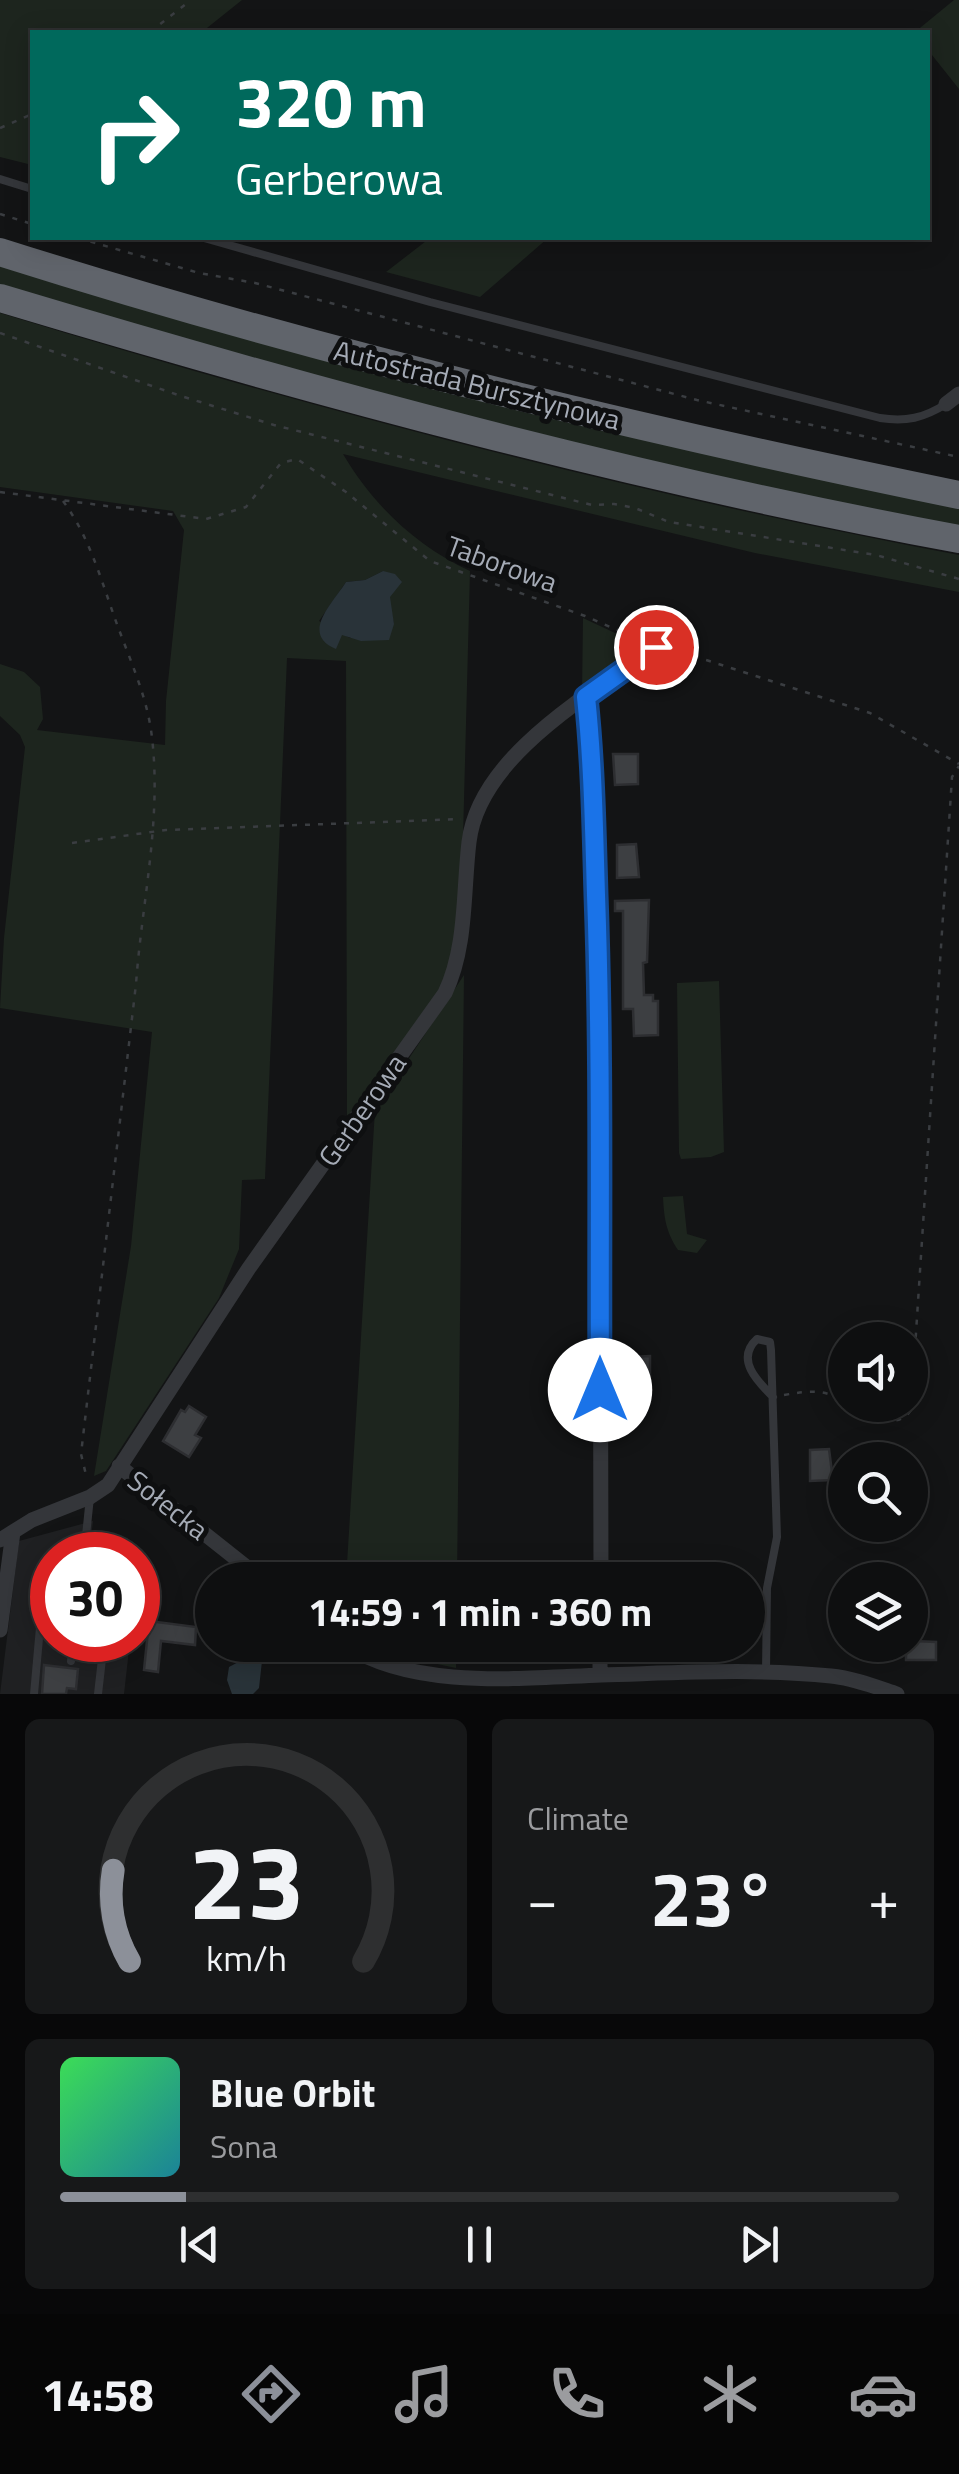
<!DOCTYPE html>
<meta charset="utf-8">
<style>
body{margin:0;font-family:"Titillium Web",sans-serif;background:#171819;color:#f1f3f6;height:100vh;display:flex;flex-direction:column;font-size:38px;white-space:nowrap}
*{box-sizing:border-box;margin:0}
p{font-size:32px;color:#9b9c9f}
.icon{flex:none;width:55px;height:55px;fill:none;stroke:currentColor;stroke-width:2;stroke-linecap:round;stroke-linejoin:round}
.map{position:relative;height:1694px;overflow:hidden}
.side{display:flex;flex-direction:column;gap:25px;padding:25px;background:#080809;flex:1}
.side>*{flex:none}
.guide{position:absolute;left:30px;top:30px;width:900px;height:210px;border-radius:0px;box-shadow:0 5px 25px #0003,0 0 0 2px #2e2f30;background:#00695c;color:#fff;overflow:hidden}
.buttons{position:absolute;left:828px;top:1322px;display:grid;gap:20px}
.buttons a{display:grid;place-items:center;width:100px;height:100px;border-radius:50%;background:#0e0f10;box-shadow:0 5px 25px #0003,0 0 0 2px #2e2f30;font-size:50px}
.speed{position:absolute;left:30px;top:1532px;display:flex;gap:20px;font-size:50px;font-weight:700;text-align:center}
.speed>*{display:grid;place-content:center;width:130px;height:130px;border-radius:50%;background:#0e0f10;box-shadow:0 5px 25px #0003,0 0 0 2px #2e2f30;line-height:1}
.speed .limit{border:15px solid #d22;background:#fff;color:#111}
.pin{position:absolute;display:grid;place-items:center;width:85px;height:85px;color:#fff;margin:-42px;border:5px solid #fff;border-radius:50%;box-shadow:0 2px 10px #0007}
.me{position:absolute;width:110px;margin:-55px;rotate:0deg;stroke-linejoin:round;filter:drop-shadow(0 0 8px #0008)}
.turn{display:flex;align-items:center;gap:35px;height:210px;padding:0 40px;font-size:45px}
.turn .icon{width:130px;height:130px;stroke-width:2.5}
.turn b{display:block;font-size:70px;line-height:85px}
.big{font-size:75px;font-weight:700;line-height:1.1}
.side .card{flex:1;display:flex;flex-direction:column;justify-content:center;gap:15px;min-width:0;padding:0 35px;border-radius:15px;background:#171819}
.side .dial{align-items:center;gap:0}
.dial svg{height:260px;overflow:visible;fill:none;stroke:#2e2f30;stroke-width:7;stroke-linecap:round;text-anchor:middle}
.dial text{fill:#f1f3f6;stroke:none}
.song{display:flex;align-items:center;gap:30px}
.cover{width:120px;height:120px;border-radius:15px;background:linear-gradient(135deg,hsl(130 70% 55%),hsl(190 70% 35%))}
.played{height:10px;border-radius:5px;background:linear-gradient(90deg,#8c9099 15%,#2e2f30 15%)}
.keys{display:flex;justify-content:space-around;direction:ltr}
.heat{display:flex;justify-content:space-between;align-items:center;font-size:55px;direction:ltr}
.side .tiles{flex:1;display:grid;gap:25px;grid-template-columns:1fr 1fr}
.card:last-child{grid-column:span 2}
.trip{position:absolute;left:195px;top:1562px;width:570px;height:100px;border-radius:50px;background:#0e0f10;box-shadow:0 5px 25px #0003,0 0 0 2px #2e2f30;font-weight:700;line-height:100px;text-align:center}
.menu{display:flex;height:160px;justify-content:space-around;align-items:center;background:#060606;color:#9b9c9f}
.menu .icon{width:70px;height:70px}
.menu .on{color:#8c9099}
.menu b{font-size:45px;color:#f1f3f6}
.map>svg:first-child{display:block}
.built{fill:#1f2022}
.green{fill:#1d251e;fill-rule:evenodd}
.water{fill:#293339}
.building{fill:#3d3f42;stroke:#2d2e31;stroke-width:2.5}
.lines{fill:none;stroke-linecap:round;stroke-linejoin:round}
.path{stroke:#3a3d41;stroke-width:2.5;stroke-dasharray:5 8;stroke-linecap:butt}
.lane{stroke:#34363a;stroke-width:8}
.street{stroke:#34363a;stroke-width:15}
.highway{stroke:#60646b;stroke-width:28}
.route-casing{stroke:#114b97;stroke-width:25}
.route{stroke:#1a73e8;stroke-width:18}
.labels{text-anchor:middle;stroke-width:10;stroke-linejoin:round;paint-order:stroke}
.street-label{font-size:28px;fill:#a5abb6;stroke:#0e0f10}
</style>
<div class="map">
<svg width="959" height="1694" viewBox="0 0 959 1694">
<rect width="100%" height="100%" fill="#131415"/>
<path class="built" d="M93 1521 89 1555H52V1640L130 1641 124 1694H0L19 1541Z"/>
<path class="green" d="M0 0H242L202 32H32V165L0 157Z
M954 0H959V89L928 50V32H915Z
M430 238H548L480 297 386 272Z
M0 261 959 504V529L547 440 0 288Z
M0 313C316 410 634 494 959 555V592L755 553 343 454C373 505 416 546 470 571L462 876 454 950 440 990 347 1120 346 661 287 658 265 1179 242 1180 239 1249 219 1298 106 1471 94 1476 131 1246 152 1032 0 1008 4 938 25 747 20 735 0 716V664L24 672 40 687 43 719 37 730 165 745 166 701 184 530 173 511 0 487ZM383 571 394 624 350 638 319 621 346 582 365 580Z
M583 618 645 647 582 693Z
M464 975 457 1580H346L375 1110Z
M719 981 724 1152 711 1157 681 1159 679 1153 677 983Z
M683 1196 687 1234 707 1240 697 1253 678 1250C666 1232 664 1218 663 1197Z
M364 1645H456V1668L381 1652Z"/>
<path class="water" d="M383 571 395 574 402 582 390 597 394 624 389 640 361 641 342 635 336 649C300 634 332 604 346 582L365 580Z
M246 1658 262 1661 259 1688 253 1694H232L227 1680 229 1667Z"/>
<path class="building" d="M613 754H638V784L615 785Z
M636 844 639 877 617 878V845Z
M649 900 647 962 643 963 644 995H653V1001H658V1035L634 1036 633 1009H623V911H615V901Z
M650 1356V1402L625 1403 628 1357Z
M189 1406 206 1417 195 1435 201 1438 189 1457 163 1441 181 1410 185 1412Z
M829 1449 833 1480 810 1481V1450Z
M149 1621 196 1627 195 1645 161 1641 158 1672 144 1670Z
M914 1641 936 1642V1660H906V1645H914Z
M44 1665 78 1669 76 1689 67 1688 66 1694H42Z"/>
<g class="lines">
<path class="path" d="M150 32 191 0
M0 128 32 114
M0 214 32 224
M78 238 199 273 255 283 697 400 959 457
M0 333 178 395 274 425 592 505 614 504 635 508 669 522 876 555 959 579
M0 492 206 519 246 507 281 463 297 459 346 492 430 561 585 616 638 639
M63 501C88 535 99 573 113 613 126 651 145 690 151 730 163 815 142 900 136 984L81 1454 87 1479
M669 648 870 713 959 764
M72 843 166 830 461 819
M784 1395C808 1391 824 1388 845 1402
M848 1405C864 1418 898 1431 911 1410L952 777 959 766"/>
<path class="lane" d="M0 179 32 189
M204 238 430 302 880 418C906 422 924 418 946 404
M84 1555 90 1497
M71 1661 74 1640
M766 1672 767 1588 777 1537 771 1350 770 1342 757 1339C735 1359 757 1381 773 1397
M34 1694 43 1594
M98 1694 102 1659"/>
<path class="street" d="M946 404 959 394
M586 697C602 835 600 977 600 1116 600 1270 601 1425 601 1580
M119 1466 263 1580
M0 1540 32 1520 90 1497 108 1485 249 1268 445 993C467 947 463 892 469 842 479 756 592 693 656 647
M0 1630 13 1532
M346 1645C413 1690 523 1678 601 1675 676 1673 755 1668 831 1676 853 1678 876 1687 897 1694
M600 1675V1645"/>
<path class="highway" d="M0 252C315 352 636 429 959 495
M0 298C316 393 635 479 959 539"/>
</g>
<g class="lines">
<defs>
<path id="route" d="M600 1390C599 1225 602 1060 596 895 594 829 593 763 586 697L656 647"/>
</defs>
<use href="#route" class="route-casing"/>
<use href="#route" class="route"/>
</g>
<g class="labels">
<g class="street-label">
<text transform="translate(477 385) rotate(14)" y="10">Autostrada Bursztynowa</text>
<text transform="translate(502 564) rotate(20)" y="10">Taborowa</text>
<text transform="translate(362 1110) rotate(-55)" y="10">Gerberowa</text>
<text transform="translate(168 1505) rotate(38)" y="10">Sołecka</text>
</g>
</g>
</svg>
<div class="buttons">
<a><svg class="icon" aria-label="sound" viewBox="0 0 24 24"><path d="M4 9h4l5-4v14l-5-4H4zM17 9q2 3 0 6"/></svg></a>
<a><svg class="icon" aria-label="search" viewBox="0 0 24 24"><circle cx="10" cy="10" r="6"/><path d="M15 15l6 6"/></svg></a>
<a><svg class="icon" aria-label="layers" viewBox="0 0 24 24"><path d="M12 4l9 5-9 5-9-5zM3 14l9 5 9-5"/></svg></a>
</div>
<div class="speed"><div class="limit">30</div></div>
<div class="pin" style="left:656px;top:647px;background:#d93025"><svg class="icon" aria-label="arrive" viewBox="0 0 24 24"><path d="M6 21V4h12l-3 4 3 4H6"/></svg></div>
<svg class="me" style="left:600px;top:1390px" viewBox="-20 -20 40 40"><circle r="19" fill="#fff"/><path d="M0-13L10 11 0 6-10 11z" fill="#1a73e8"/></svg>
<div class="trip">14:59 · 1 min · 360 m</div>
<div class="guide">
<div class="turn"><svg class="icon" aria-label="right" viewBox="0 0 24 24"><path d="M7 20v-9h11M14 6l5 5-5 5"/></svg><div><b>320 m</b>Gerberowa</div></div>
</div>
</div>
<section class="side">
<div class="tiles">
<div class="card dial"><svg viewBox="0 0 100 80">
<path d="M14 69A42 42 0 1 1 86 69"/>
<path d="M14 69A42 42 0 0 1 9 41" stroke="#8c9099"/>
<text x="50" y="56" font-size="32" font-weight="700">23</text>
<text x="50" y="72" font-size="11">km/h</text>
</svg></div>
<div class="card"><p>Climate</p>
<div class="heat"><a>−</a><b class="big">23°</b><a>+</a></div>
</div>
<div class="card">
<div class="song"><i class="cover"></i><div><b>Blue Orbit</b><p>Sona</p></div></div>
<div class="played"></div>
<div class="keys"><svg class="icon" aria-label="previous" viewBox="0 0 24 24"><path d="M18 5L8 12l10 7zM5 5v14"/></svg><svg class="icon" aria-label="pause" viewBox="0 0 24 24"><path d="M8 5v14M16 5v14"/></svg><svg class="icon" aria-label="next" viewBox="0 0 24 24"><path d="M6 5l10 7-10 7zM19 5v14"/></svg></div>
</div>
</div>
</section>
<nav class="menu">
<b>14:58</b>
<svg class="icon on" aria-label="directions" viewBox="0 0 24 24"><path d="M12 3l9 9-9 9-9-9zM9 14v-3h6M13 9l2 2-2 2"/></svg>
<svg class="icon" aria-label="music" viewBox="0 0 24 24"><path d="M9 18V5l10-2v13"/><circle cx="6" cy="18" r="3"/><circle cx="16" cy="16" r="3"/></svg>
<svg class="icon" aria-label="phone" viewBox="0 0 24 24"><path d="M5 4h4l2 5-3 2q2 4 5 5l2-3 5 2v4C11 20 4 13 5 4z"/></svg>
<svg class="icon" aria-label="climate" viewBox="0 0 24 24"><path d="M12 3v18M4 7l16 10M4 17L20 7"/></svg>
<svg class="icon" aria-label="car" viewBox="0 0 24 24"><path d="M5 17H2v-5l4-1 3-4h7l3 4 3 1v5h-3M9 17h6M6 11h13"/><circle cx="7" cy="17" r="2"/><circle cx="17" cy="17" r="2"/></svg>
</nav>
